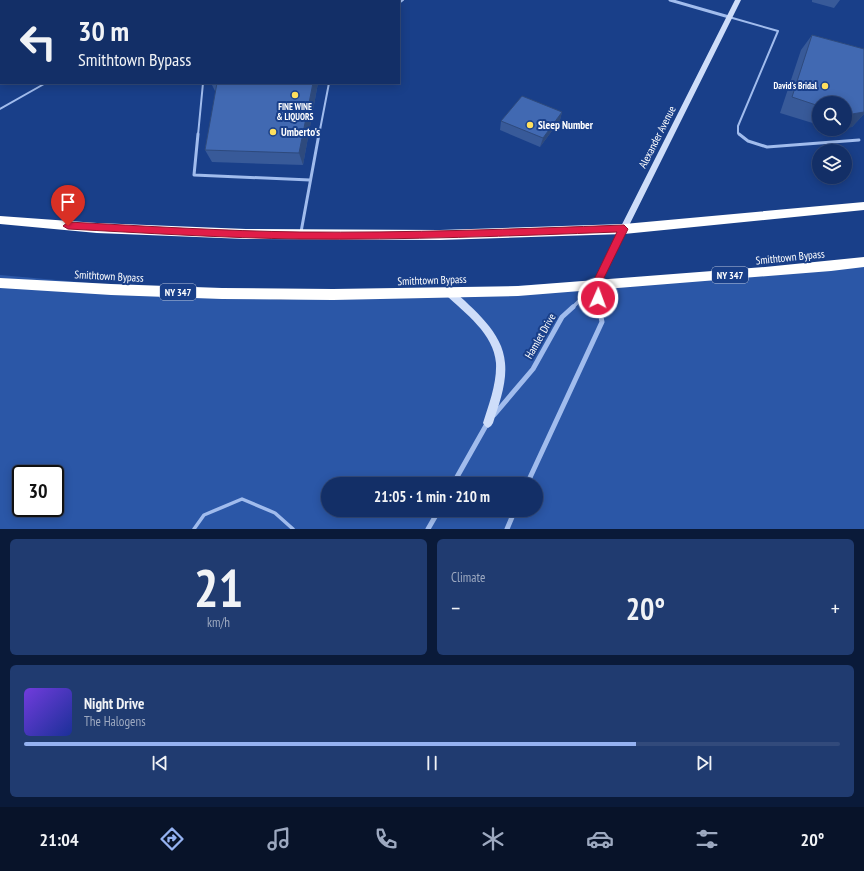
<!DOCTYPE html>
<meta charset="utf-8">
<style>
body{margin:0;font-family:"PT Sans Narrow",sans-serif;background:#203b70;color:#f1f3f6;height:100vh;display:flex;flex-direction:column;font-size:15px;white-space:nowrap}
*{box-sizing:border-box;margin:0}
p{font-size:13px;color:#9da9c0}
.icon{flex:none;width:22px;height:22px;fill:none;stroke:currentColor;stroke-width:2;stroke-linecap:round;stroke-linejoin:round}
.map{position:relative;height:529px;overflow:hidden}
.drawer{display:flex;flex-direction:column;gap:10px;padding:10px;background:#0a1a39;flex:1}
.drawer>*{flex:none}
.banner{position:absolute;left:0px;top:0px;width:400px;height:84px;box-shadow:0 2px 10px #0003,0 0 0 1px #324a7b;background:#132f67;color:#f1f3f6;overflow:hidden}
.fabs{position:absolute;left:812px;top:96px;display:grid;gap:8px}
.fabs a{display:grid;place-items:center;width:40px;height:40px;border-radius:50%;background:#132f67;box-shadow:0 2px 10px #0003,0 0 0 1px #324a7b;font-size:20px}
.speed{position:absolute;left:12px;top:465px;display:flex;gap:8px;font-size:20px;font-weight:700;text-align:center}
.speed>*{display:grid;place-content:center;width:52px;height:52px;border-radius:50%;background:#132f67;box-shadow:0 2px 10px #0003,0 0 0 1px #324a7b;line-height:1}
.speed .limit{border:2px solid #111;border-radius:6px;background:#fff;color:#111}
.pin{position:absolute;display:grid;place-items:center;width:34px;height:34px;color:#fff;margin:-41px -17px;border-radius:50% 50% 50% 0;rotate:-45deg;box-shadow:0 0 4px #0007}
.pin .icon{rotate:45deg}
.me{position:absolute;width:44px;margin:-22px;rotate:2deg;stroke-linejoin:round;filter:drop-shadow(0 0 3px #0008)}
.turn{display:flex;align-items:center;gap:14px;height:84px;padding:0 12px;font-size:18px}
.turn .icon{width:52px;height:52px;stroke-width:2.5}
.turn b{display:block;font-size:28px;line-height:34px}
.big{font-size:30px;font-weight:600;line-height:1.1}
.drawer .widget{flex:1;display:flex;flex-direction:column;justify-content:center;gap:6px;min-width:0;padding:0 14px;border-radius:6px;background:#203b70}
.drawer .dial{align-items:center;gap:0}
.dial b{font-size:52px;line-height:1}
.song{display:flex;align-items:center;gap:12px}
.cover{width:48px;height:48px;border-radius:6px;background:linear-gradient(135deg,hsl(260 70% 55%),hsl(230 70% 35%))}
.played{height:4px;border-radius:2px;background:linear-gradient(90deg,#95b2f1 75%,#324a7b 75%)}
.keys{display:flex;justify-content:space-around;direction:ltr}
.heat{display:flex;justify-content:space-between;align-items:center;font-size:22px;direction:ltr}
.drawer .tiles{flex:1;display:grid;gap:10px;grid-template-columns:1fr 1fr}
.widget:last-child{grid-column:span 2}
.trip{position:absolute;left:321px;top:477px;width:222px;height:40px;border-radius:20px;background:#132f67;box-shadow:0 2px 10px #0003,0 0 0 1px #324a7b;font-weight:600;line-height:40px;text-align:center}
.tabs{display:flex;height:64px;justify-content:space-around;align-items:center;background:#081329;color:#9da9c0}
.tabs .icon{width:28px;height:28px}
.tabs .current{color:#95b2f1}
.tabs b{font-size:18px;color:#f1f3f6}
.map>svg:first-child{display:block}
.green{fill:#2b57a7;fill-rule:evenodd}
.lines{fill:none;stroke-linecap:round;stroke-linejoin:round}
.lane-far2{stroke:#a1bced;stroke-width:2}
.lane-far1{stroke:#a1bced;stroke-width:3}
.lane{stroke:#a1bced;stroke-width:3.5}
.street-far2{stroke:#a1bced;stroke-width:3}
.street-far1{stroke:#a1bced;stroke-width:3.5}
.street{stroke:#a1bced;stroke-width:5}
.secondary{fill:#ceddf9;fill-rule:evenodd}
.highway{fill:#fff;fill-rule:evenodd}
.wall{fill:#385a99}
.shaded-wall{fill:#2e4a7d}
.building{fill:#4169b2;stroke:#2e4a7d}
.route{fill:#e11d48;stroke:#92132f}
.poi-dot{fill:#ffe05e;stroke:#193f89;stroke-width:1.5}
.labels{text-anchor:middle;stroke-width:4;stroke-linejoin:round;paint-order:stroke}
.far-poi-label{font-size:9px;font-weight:bold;fill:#fff;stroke:#193f89;text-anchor:end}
.shield{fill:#193f89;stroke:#bac5dc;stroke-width:1}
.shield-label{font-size:10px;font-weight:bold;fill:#fff}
.poi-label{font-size:11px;font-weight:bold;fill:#fff;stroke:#193f89;text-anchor:start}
.street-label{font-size:11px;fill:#fff;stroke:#193f89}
</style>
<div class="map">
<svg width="864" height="529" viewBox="0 0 864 529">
<rect width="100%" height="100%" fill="#193f89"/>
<path class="green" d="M864 265V529H0V275L281 300ZM21 474H55V508H21ZM328 484H536V510H328Z"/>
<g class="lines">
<path class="lane-far2" d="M25 0 27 1
M399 3 403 0
M729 17 778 31 738 126V133L740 135
M0 109 44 84 41 83
M198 135 203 83
M319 135 329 83"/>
<path class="lane-far1" d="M198 134 194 175 310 180
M739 134 748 141 767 147 859 140
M301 232 319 134"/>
<path class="lane" d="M194 529 204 515 242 499 275 513 293 529"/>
<path class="street-far2" d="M670 0 729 17"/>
<path class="street-far1" d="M596 286 600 308
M572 308 593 287"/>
<path class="street" d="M494 415 533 369 562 317 573 307
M453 484 488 422
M527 484 602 322 599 307
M428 529 439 510
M507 529 515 510"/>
<path class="secondary" d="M735 0H741L599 286 596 288 593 286 592 284 593 282Z
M449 288 452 289C473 309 503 332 505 363 507 383 499 404 493 423L491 426 488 428 485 426 483 423C489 404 497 383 496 363 494 334 465 313 446 295L445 292 446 289Z"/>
<path class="highway" d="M864 202V210L624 234 440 240 246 239 97 233 0 224V216L97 223 246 229 440 230 624 224Z
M864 257V267L831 271 518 296 333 300 222 299 111 295 0 288V278L111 284 222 288 333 289 518 286 765 267Z"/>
</g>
<path class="wall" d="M812 0H840L834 8 812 2Z
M812 35 864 49V114L852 127 845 128V103H819V125L780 113 801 50Z
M211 83H318L303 165 212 162 205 150 216 93Z
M562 112 560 120 540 147 500 130 501 121Z"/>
<path class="shaded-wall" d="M367 0H383L382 1H367Z
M313 83H318L303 165 299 153Z
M562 112 560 120 540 147 543 138Z
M864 112V114L852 127 845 128V116L846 115Z"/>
<path class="building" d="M265 0H368L371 1H263Z
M812 35 864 49V112L846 115 845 114V103H819V106L792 97Z
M217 83H313L299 153 205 150Z
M522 96 562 112 543 138 501 121Z"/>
<path class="route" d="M68 222C145 226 223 231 300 232 408 233 516 229 624 225L628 229 601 284 603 298 602 300 598 302 595 300 592 284 617 232C512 236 406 240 300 239 223 238 145 233 68 229L63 226Z"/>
<g class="poi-dot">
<circle cx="825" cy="86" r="4"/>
<circle cx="295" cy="95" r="4"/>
<circle cx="530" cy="125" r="4"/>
<circle cx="273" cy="132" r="4"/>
</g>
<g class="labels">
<g class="far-poi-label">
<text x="817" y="89">David's Bridal</text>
<text x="295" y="110" text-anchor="middle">FINE WINE<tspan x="295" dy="10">&amp; LIQUORS</tspan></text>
</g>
<g class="shield">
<rect x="712" y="267" width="36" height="16" rx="3"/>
<rect x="160" y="284" width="36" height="16" rx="3"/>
</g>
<g class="shield-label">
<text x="730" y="279">NY 347</text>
<text x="178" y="296">NY 347</text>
</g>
<g class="poi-label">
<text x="538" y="129">Sleep Number</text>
<text x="281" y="136">Umberto's</text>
</g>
<g class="street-label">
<text transform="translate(657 137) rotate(-63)" y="4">Alexander Avenue</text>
<text transform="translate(790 257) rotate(-6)" y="4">Smithtown Bypass</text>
<text transform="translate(109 276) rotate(3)" y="4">Smithtown Bypass</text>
<text transform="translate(432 280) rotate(-2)" y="4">Smithtown Bypass</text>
<text transform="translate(540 336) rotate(-60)" y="4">Hamlet Drive</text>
</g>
</g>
</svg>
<div class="fabs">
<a><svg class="icon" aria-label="search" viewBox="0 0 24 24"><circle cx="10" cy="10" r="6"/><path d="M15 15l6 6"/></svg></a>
<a><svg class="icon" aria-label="layers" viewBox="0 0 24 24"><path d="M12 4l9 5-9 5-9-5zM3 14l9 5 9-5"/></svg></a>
</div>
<div class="speed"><div class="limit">30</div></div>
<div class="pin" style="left:68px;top:226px;background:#d93025"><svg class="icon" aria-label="arrive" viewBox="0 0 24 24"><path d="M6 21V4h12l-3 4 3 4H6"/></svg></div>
<svg class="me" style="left:598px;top:298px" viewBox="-20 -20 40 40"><circle r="17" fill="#e11d48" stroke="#fff" stroke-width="3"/><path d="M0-11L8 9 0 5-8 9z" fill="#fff"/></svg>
<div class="trip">21:05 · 1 min · 210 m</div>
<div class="banner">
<div class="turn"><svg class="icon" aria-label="left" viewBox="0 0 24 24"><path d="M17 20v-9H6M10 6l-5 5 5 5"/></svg><div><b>30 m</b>Smithtown Bypass</div></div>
</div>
</div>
<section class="drawer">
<div class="tiles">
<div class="widget dial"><b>21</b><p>km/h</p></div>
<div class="widget"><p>Climate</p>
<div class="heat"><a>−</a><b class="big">20°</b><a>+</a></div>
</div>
<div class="widget">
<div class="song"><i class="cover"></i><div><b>Night Drive</b><p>The Halogens</p></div></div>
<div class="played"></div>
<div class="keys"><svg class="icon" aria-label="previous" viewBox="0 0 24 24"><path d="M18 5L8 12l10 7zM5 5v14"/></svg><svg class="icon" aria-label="pause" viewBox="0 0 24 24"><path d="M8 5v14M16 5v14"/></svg><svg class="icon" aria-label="next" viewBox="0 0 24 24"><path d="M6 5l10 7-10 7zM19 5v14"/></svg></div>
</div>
</div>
</section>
<nav class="tabs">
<b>21:04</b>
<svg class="icon current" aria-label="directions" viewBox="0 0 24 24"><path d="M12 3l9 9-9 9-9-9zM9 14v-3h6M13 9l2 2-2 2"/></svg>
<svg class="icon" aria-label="music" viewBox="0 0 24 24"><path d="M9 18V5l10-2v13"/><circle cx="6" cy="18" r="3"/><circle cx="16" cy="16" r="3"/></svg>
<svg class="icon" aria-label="phone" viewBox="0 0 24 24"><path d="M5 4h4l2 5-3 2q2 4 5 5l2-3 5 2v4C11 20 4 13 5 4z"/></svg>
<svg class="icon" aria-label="climate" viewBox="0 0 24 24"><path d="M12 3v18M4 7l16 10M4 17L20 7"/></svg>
<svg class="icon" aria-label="car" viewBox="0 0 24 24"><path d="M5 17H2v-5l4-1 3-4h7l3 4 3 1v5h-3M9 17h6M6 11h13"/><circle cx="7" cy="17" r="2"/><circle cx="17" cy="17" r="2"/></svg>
<svg class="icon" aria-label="filters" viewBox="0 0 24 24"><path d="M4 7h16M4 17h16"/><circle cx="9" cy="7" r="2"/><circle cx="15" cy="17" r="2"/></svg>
<b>20°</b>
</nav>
